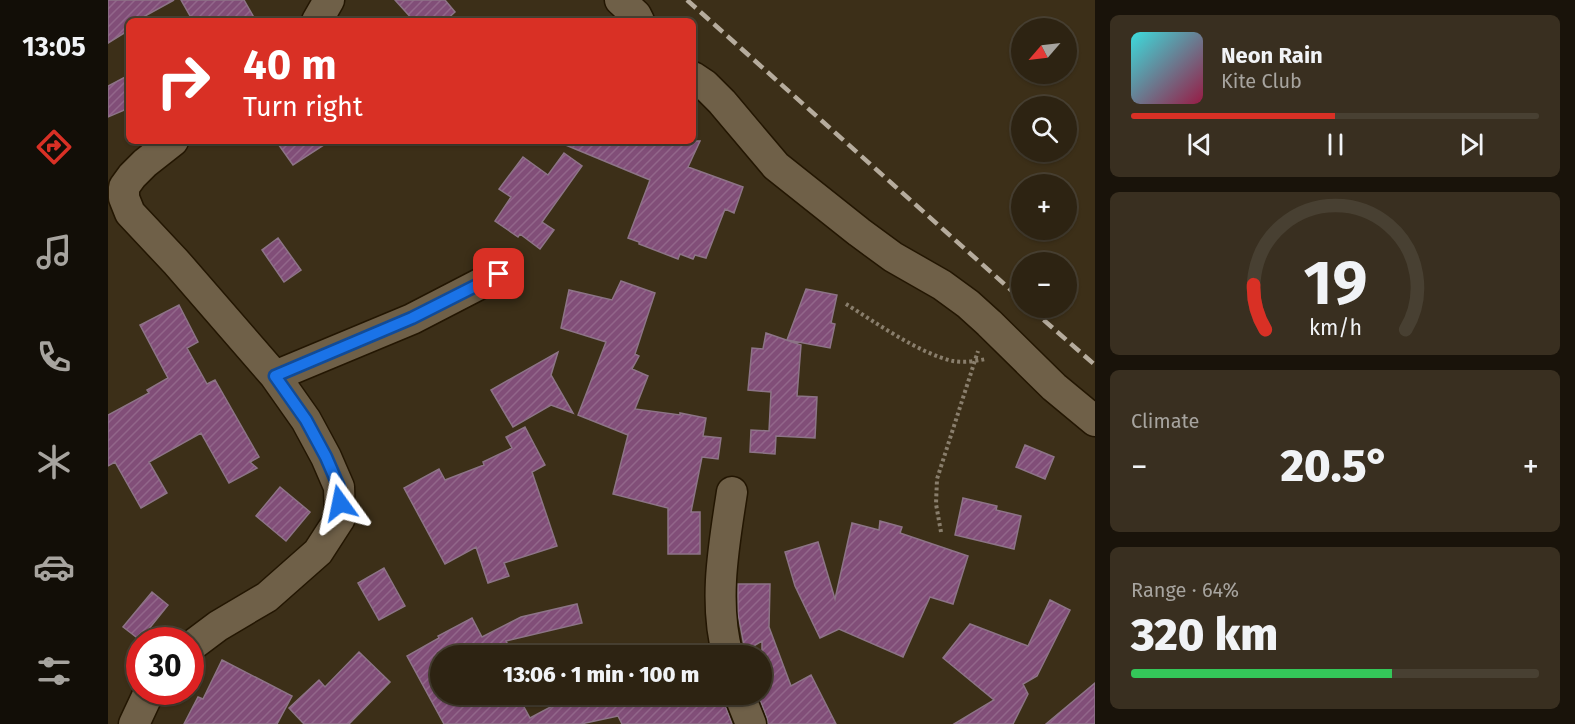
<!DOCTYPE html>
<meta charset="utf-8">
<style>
body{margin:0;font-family:"Fira Sans",sans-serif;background:#392f20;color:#f1f3f6;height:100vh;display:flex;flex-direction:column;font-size:22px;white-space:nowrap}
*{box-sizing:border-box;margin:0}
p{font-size:20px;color:#a7a49f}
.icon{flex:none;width:33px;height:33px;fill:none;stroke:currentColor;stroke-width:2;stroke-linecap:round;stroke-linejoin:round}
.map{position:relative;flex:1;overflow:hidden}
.panel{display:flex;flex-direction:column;gap:15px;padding:15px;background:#19130a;width:480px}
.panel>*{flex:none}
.banner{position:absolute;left:18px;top:18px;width:570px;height:126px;border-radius:9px;box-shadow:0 2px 4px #0004,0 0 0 2px #484032;background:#d93025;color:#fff;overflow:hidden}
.needle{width:39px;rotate:242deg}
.tools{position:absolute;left:903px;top:18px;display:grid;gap:12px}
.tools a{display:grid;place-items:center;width:66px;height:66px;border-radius:50%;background:#2d2312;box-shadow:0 2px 4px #0004,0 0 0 2px #484032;font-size:30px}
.speed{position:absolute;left:18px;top:627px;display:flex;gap:12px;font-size:30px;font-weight:700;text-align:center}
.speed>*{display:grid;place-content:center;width:78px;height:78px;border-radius:50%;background:#2d2312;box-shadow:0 2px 4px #0004,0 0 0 2px #484032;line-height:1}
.speed .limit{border:9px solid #d22;background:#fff;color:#111}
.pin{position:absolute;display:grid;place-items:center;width:51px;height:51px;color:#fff;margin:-26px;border-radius:12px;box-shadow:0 3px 9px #0006}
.me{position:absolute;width:66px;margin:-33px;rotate:348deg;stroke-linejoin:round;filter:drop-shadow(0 0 4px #0008)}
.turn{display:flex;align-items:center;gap:21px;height:126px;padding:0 18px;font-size:27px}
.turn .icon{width:78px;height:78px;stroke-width:2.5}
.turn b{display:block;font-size:42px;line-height:51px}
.big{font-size:45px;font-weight:800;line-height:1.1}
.panel .widget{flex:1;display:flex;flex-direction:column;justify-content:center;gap:9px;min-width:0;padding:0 21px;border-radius:9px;background:#392f20}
.panel .dial{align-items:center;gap:0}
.dial svg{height:156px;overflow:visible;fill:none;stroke:#484032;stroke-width:7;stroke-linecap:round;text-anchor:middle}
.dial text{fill:#f1f3f6;stroke:none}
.song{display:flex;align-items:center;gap:18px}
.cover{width:72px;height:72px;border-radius:9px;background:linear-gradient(135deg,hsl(180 70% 55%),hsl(340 70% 35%))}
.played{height:6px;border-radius:3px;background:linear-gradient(90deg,#d93025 50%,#484032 50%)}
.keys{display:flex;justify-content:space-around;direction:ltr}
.heat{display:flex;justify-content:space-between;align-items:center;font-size:33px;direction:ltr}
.charge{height:9px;border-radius:4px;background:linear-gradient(90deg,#34c759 64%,#484032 0)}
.trip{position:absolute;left:322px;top:645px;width:342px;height:60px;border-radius:30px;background:#2d2312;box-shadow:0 2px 4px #0004,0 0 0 2px #484032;font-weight:800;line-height:60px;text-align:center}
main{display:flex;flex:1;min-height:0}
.tabs{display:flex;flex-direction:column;width:108px;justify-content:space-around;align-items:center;background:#120e07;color:#a7a49f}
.tabs .icon{width:42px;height:42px}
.tabs .current{color:#d93025}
.tabs b{font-size:27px;color:#f1f3f6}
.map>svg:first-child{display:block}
.building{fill:url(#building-hatch);stroke:#8d7487;stroke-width:1.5}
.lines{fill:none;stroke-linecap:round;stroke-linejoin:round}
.minor-casing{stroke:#231602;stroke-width:33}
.path{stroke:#897e6c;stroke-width:4;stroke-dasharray:3 3;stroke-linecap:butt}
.minor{stroke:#6f6048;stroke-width:30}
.rail{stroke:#b6ac9d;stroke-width:4.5;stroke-dasharray:12 6;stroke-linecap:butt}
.route-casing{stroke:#114b97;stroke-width:15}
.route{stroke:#1a73e8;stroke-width:10}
</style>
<main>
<nav class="tabs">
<b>13:05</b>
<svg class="icon current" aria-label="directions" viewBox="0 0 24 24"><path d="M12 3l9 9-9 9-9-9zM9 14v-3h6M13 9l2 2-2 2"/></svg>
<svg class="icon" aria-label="music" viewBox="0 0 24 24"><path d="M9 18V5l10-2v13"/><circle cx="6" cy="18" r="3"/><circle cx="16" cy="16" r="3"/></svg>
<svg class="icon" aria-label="phone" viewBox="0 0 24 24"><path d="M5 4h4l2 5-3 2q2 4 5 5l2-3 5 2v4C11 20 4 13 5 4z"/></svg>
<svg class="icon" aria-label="climate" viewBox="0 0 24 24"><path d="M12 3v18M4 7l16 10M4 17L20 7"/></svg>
<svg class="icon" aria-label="car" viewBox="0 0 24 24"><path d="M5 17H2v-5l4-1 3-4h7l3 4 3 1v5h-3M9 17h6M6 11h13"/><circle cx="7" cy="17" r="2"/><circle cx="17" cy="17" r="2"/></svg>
<svg class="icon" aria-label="filters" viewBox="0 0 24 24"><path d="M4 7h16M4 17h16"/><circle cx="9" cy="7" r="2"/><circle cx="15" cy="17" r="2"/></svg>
</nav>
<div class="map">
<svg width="987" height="724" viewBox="0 0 987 724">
<defs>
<pattern id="building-hatch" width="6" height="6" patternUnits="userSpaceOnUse" patternTransform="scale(1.5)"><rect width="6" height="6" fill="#814e78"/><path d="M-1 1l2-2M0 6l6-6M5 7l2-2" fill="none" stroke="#92668a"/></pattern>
</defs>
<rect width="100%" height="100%" fill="#3c2f18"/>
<path class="building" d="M0 0H66L28 21H21V30L0 43Z
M73 0H136L148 21H85Z
M287 0H337L347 12 337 21H306Z
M21 75V108L0 117V86Z
M168 141H222L185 165Z
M448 141H592L580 167 635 187 626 213 617 209 598 258 587 255 585 259 572 254 570 259 531 244V242L520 238 542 180Z
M456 153 474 166 434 222 446 230 432 249 412 234 410 237 387 221 403 197 391 189 415 157 440 175Z
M170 238 193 270 176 282 154 250Z
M513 281 547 293 527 354 531 356 524 369 540 376 527 409 572 415V413L598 418 595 436 613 438 610 459 594 457 583 512H592V554H560V508L505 494 520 435 470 415 498 342 453 328 461 290 504 300Z
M698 289 729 295 723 323 727 324 722 348 679 340Z
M71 305 90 342 79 348 99 384 107 380 151 457 142 462 149 468 121 483 93 433 41 462 59 493 33 508 7 462 0 466V415L41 393 39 390 60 378 32 325Z
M658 333 693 345 689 396 709 397 707 438 668 436 667 454 642 452 643 430 661 431 663 392 640 390 644 348 655 349Z
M450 352 443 375 465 413 443 405 405 427 383 390Z
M417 427 437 465 424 472 449 546 396 563 401 576 380 583 368 547 337 564 296 488 331 469 337 480 376 465 375 462 404 448 398 437Z
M917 445 946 457 937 479 908 467Z
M172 487 202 512 178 541 148 516Z
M855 498 889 506 888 510 913 516 906 549 847 535Z
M772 521 794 527 792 533 860 556 845 604 822 597 795 657 731 629 712 638 687 586 677 552 710 542 727 599 744 523 771 530Z
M276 568 297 606 271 620 250 583Z
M630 584H662L661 627 683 686 703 675 728 724H660L659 718 650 694H654V641L637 651 630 614Z
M44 592 60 605 32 640 15 627Z
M942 600 962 610 929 676 915 684 920 694 905 724H846L886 700 835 658 862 624 920 646Z
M469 604 474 623 398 641 406 656H333V694H409L422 718 450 703 482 696 481 694H614L615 700 624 724H514L510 716 473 724H336L299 656 331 638 330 636 364 618 374 637 413 617Z
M518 645 523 656H474L473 654Z
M251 652 282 682 241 724H196L181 708 211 680 217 687Z
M114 660 184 696 169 724H76L90 697 95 699Z
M987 683V724H938Z"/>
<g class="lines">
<defs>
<path id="minor" d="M512 0 528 15 531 21
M209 21 221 0
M585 77 597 85 614 102 668 166 751 232 785 257 834 285 860 304 881 323 946 387 987 421
M65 141 37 163 24 176 16 187V198L22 213 68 262 167 376 198 420 218 457 231 487 232 518 210 552 159 597 110 626 82 647
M167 376 304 319 391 274
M620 656C605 602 616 545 624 492
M631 694 643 724
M26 724 41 692"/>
</defs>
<use href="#minor" class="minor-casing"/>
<path class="path" d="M738 304C767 322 812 354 845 361 855 363 868 361 878 359
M833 532 828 504 829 479 870 351"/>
<use href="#minor" class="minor"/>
<path class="rail" d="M579 0 914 300
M922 308 987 365"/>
</g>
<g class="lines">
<defs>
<path id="route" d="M232 503 231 487 218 457 198 420 167 376 304 318 391 274"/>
</defs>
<use href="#route" class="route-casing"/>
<use href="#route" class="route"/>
</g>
</svg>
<div class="tools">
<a><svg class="needle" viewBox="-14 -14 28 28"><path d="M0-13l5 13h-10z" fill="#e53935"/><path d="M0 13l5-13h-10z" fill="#a7a49f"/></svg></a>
<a><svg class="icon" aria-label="search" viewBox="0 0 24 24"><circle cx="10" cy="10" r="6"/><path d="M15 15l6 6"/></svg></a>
<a>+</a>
<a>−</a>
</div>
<div class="speed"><div class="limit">30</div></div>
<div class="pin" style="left:391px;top:274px;background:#d93025"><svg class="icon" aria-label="arrive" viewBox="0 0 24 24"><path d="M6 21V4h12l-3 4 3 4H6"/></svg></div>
<svg class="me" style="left:232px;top:503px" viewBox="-20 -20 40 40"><path d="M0-17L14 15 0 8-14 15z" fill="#1a73e8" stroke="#fff" stroke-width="4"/></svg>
<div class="trip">13:06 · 1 min · 100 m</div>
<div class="banner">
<div class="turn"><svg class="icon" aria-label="right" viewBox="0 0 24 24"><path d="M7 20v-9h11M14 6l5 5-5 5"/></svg><div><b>40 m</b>Turn right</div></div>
</div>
</div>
<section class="panel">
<div class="widget">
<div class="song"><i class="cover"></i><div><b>Neon Rain</b><p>Kite Club</p></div></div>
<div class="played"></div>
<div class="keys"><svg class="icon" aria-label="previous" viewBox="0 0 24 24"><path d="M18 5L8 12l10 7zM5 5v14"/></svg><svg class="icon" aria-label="pause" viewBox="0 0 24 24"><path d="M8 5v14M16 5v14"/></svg><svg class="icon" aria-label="next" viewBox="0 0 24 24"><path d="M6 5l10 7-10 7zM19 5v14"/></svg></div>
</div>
<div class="widget dial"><svg viewBox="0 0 100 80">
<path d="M14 69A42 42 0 1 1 86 69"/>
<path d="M14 69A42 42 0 0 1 8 46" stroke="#d93025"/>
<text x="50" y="56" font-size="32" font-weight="700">19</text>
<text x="50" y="72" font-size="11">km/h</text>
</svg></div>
<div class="widget"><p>Climate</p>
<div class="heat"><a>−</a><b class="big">20.5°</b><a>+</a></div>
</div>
<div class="widget"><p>Range · 64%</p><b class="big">320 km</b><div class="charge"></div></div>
</section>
</main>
